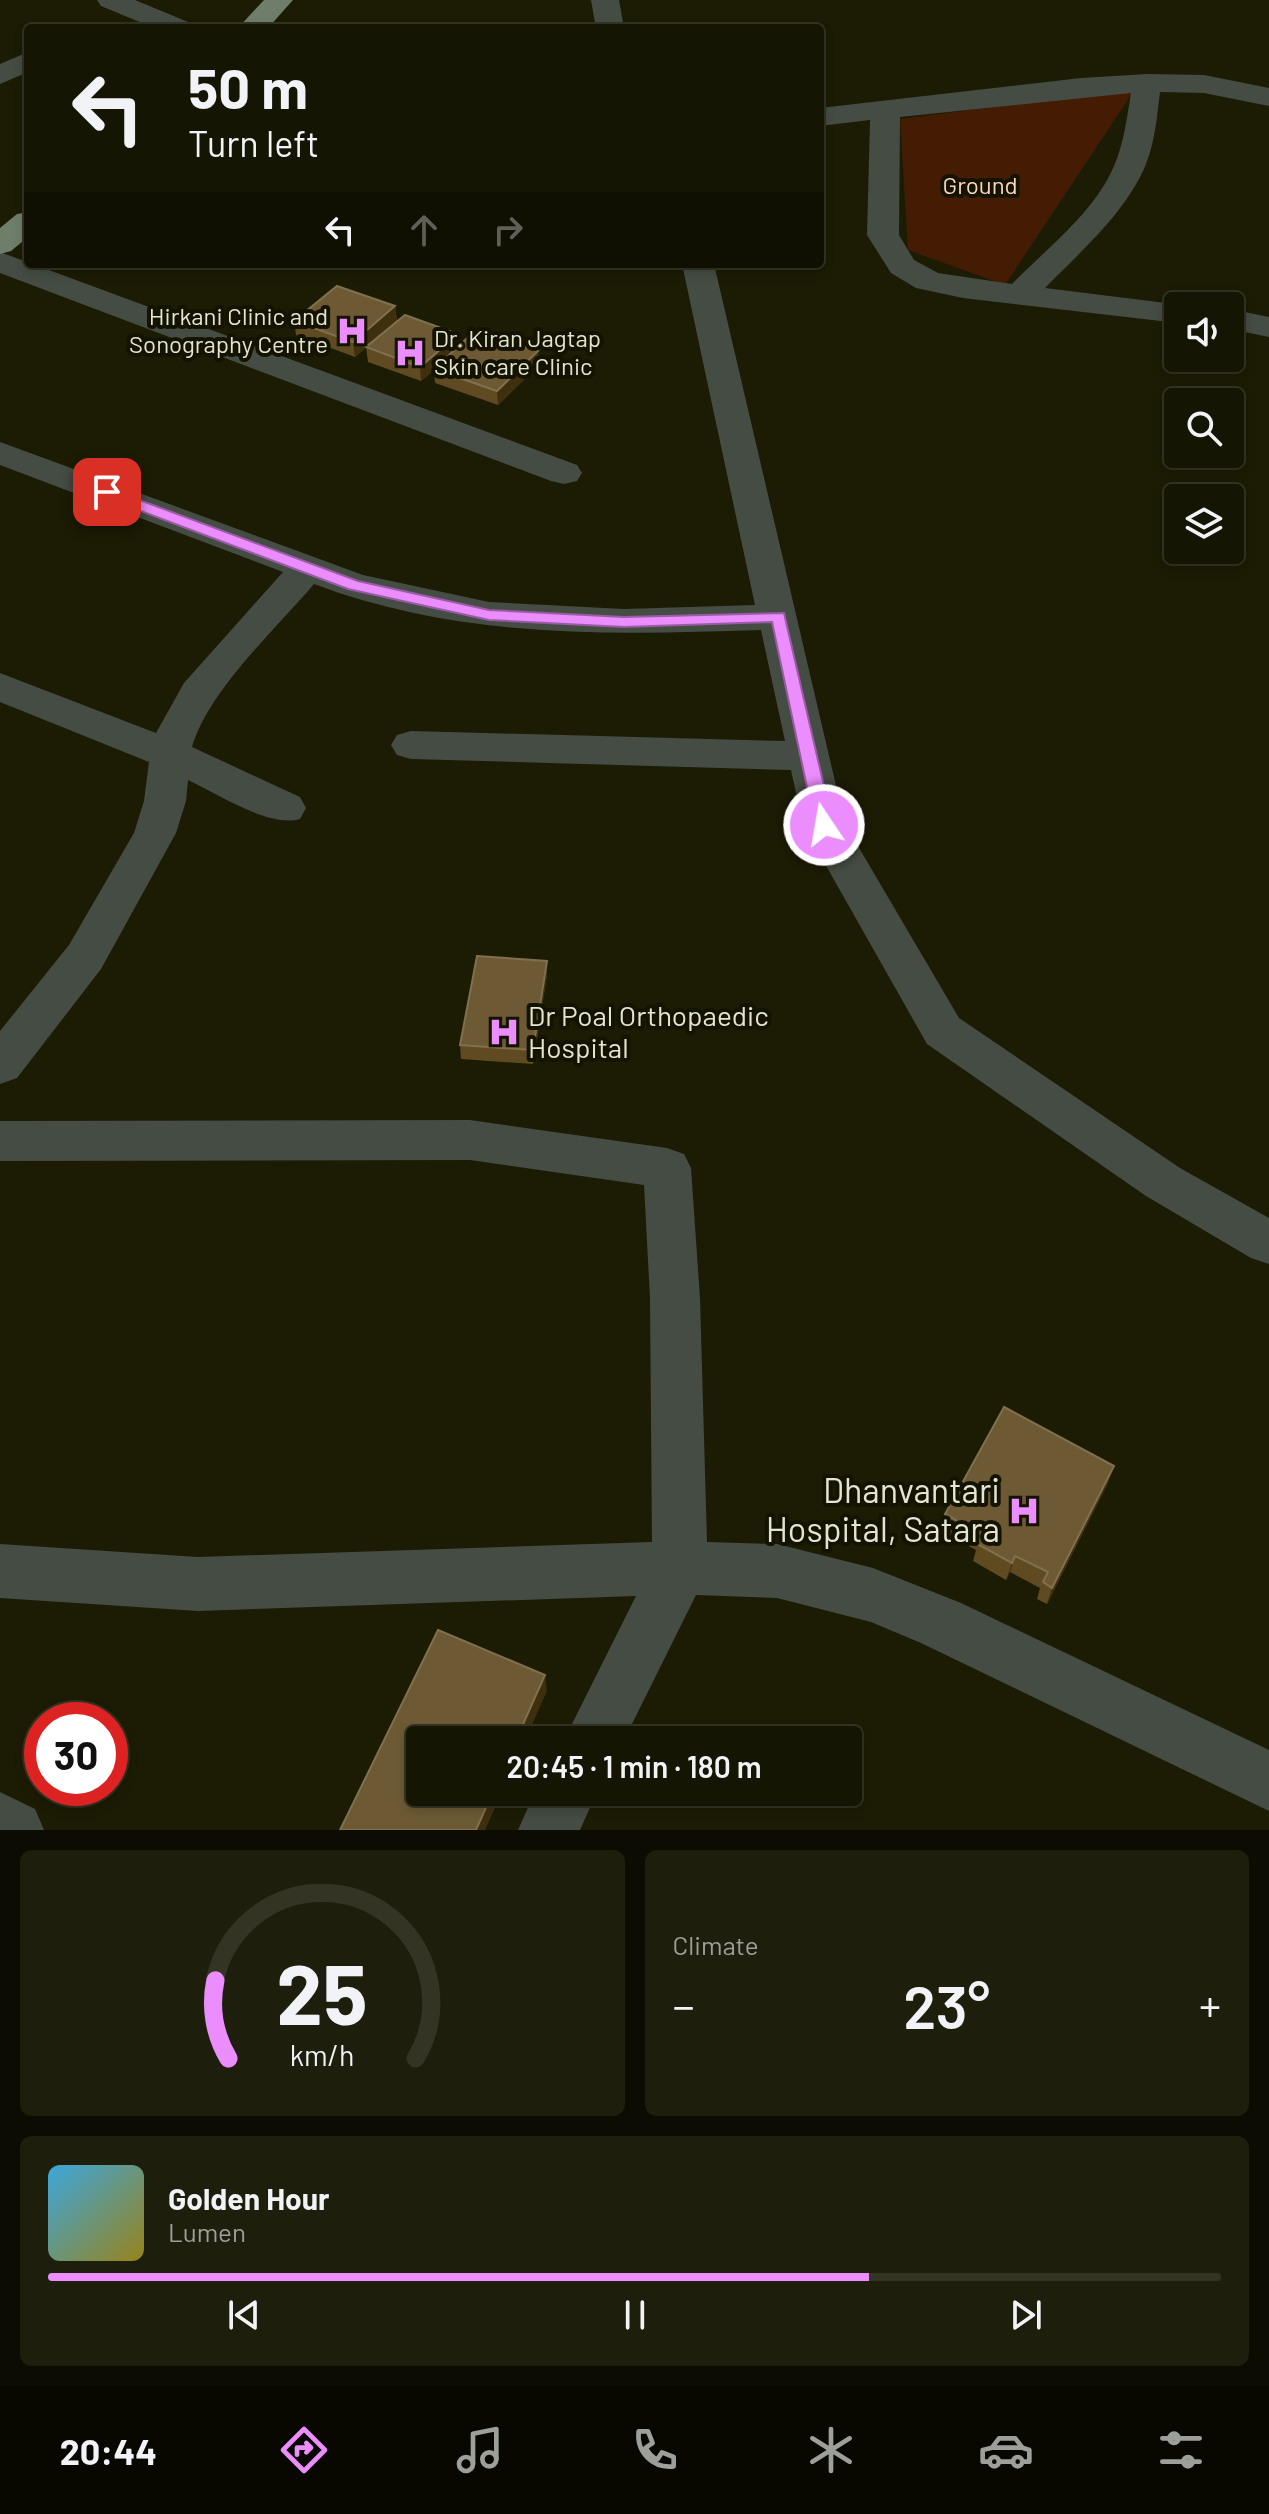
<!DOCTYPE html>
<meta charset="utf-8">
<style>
body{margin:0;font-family:Barlow,sans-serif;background:#1e1e0d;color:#f1f3f6;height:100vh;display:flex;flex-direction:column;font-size:30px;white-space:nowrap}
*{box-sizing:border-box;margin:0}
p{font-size:26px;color:#9d9f9a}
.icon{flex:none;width:44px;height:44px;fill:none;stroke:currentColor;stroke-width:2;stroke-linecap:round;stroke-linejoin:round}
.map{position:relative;height:1830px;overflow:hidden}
.side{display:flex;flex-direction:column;gap:20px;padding:20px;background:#0c0c02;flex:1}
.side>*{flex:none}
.top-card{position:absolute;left:24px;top:24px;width:800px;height:244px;border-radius:8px;box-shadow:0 4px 12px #0003,0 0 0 2px #343425;background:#151503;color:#f1f3f6;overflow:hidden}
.buttons{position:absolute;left:1164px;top:292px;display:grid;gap:16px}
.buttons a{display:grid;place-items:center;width:80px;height:80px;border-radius:8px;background:#151503;box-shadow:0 4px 12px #0003,0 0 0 2px #343425;font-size:40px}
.speed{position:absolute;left:24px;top:1702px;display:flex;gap:16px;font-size:40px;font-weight:700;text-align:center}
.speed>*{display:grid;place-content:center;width:104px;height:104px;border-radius:50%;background:#151503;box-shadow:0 4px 12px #0003,0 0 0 2px #343425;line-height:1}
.speed .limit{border:12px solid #d22;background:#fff;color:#111}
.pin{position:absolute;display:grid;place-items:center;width:68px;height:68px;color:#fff;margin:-34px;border-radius:16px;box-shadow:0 4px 12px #0006}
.me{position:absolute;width:88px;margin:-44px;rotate:348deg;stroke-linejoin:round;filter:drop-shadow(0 0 6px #0008)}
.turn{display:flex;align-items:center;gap:28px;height:168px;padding:0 32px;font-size:36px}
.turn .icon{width:104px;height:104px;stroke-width:2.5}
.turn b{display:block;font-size:56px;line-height:68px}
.lanes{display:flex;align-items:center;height:76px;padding:0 32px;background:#0003;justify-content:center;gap:40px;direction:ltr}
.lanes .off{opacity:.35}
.big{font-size:60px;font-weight:600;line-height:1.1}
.side .tile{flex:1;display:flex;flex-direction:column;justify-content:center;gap:12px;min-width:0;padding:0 28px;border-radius:12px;background:#1e1e0d}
.side .dial{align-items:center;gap:0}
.dial svg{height:208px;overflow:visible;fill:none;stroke:#343425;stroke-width:7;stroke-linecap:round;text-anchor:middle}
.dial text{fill:#f1f3f6;stroke:none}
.song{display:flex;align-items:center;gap:24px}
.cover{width:96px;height:96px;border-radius:12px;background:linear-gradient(135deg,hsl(200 70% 55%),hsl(50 70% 35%))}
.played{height:8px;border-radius:4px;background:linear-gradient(90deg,#eb8dfc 70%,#343425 70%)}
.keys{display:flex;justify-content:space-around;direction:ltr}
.heat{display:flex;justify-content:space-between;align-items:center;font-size:44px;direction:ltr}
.side .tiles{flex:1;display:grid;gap:20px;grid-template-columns:1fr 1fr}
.tile:last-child{grid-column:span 2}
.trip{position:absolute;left:406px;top:1726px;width:456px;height:80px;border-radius:8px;background:#151503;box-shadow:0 4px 12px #0003,0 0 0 2px #343425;font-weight:600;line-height:80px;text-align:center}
.tabs{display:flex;height:128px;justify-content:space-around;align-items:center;background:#080801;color:#9d9f9a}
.tabs .icon{width:56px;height:56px}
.tabs .on{color:#eb8dfc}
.tabs b{font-size:36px;color:#f1f3f6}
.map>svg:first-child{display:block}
.green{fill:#431c03}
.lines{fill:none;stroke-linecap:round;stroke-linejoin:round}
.minor{fill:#454c43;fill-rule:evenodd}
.major{fill:#6f7e6a;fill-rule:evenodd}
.wall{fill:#5f4a22}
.shaded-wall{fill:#3e300e}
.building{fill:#6d5a35;stroke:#80704e;stroke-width:2}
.route{fill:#eb8dfc;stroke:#995ca4;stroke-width:2}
.labels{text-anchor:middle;stroke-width:8;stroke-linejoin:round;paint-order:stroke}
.far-park-label{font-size:24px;fill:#fed5bf;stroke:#131300}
.far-poi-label{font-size:24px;fill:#e3e4d5;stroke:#131300;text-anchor:end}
.poi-label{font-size:28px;fill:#e3e4d5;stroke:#131300;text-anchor:start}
.near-poi-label{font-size:34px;fill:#e3e4d5;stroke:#131300;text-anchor:end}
</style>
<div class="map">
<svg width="1269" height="1830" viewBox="0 0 1269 1830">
<rect width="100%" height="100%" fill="#1c1c04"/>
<path class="green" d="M1135 89 1005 285 908 250 900 119Z"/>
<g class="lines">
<path class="minor" d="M97 0H135L188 22 192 28H154L101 6Z
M591 0H619L624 28H596Z
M28 52V72L0 84V64Z
M1147 74 1204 75 1269 88V106L1204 93 1160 92C1157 116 1155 141 1146 164 1126 213 1081 251 1045 288L1190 306H1178V323L963 298 916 288 891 273 867 235 870 120 820 126V108L1081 78ZM1131 93C1127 117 1124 143 1114 166 1094 213 1047 248 1012 284L938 273 914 260 899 235 900 117Z
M0 252 577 465 582 473 577 481 564 484 551 481 0 273Z
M682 264H714L845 824 959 1018 1180 1168 1269 1218V1264L1251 1258 1146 1196 927 1044 803 825 791 770 411 759 397 755 391 745 397 735 411 731 785 741 761 630C608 635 460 639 314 584 275 630 209 690 192 747L300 797 306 808 300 819C269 828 218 794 188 780L186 801 176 833 101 969 17 1078 0 1084V1031L69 945 134 833 144 801 149 762 0 702V673L156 733 184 683 283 572 0 465V442L363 575 489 602 624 609 755 605Z
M1230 309 1269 317V337L1230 329Z
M470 1120 667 1148 684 1154 691 1168 700 1298 707 1542 777 1544 873 1568 961 1603 1269 1750V1811L921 1643 871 1622 777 1598 696 1595 624 1740H564L636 1596 198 1611 0 1598V1544L198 1557 652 1542 650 1298 644 1185 470 1160 0 1161V1121Z
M0 1792 35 1809 44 1830H0Z
M535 1792H597L580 1830H518Z"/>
<path class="major" d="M264 0H293L268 28H238Z
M28 212V237L11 251 0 254V228L17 214Z"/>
</g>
<path class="wall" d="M395 306 397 321 355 357 296 335 294 321Z
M459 346 538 351 539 365 498 405 435 383 434 370 421 381 368 362 366 347Z
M547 961V975L533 1064 461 1059 460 1045Z
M1108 1483 1047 1604 1037 1599 1040 1588 1010 1572 1006 1580 973 1561 976 1550 941 1531 945 1514Z"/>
<path class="shaded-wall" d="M395 306 397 321 355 357 353 342Z
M458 334 459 349 421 381 420 367Z
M538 351 539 365 498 405 497 391Z
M547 961V975L533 1064V1050Z
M1114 1466 1108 1483 1047 1604 1052 1588Z
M1015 1556 1010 1572 1006 1580 1012 1563Z
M545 1675 547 1691 525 1740H516Z
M493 1792H502L485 1830H476Z"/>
<path class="building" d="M337 286 395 306 353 342 294 321Z
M405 315 458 334 420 367 366 347Z
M476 330 538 351 497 391 434 369Z
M477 956 547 961 533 1050 460 1045Z
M1004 1407 1114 1466 1052 1588 1043 1582 1048 1572 1015 1556 1012 1563 977 1544 983 1535 945 1514Z
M438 1630 545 1675 516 1740H420V1792H493L476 1830H340Z"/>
<path class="route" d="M107 488 358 581 489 610 624 617 784 613 833 825 824 831 815 825 772 622 624 627 489 620 348 589 101 496 99 492Z"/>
<defs>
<symbol id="hospital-bare" viewBox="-9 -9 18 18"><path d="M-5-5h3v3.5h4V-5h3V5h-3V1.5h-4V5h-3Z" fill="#eb8dfc" stroke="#131300" stroke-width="2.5" paint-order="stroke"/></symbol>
</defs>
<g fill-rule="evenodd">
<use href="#hospital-bare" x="330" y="309" width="44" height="44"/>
<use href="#hospital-bare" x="388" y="331" width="44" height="44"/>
<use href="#hospital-bare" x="482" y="1010" width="44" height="44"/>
<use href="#hospital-bare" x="1002" y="1489" width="44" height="44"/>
</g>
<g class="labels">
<g class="far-park-label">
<text x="980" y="194">Ground</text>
</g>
<g class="far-poi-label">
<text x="328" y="325">Hirkani Clinic and<tspan x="328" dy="28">Sonography Centre</tspan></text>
<text x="434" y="347" text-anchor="start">Dr. Kiran Jagtap<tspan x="434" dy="28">Skin care Clinic</tspan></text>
</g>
<g class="poi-label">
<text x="528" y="1026">Dr Poal Orthopaedic<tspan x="528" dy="32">Hospital</tspan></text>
</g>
<g class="near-poi-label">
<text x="1000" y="1503">Dhanvantari<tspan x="1000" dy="39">Hospital, Satara</tspan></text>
</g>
</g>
</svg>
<div class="buttons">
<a><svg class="icon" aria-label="sound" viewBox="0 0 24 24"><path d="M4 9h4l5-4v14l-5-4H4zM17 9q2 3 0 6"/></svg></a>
<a><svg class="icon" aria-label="search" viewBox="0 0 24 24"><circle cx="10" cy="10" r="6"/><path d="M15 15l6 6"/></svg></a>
<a><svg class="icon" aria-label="layers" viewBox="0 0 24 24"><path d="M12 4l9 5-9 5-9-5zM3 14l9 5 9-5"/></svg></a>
</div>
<div class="speed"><div class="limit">30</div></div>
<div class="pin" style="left:107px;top:492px;background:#d93025"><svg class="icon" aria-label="arrive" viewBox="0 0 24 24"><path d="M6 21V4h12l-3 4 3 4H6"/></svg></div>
<svg class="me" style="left:824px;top:825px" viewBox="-20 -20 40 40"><circle r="17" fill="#eb8dfc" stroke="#fff" stroke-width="3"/><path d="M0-11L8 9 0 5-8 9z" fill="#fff"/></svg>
<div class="trip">20:45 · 1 min · 180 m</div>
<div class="top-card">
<div class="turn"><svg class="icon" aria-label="left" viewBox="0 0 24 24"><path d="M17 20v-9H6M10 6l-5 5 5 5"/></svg><div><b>50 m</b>Turn left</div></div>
<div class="lanes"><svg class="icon" aria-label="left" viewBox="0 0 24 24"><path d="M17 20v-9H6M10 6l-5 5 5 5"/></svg><svg class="icon off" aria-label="ahead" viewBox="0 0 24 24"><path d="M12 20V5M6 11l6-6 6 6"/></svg><svg class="icon off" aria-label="right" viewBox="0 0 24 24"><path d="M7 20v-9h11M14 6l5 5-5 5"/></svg></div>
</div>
</div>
<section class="side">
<div class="tiles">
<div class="tile dial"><svg viewBox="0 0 100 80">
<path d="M14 69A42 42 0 1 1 86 69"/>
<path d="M14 69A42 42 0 0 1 9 39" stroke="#eb8dfc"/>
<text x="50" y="56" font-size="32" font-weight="700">25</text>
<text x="50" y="72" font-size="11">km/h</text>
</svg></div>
<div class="tile"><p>Climate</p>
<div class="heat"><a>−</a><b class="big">23°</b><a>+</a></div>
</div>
<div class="tile">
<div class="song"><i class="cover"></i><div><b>Golden Hour</b><p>Lumen</p></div></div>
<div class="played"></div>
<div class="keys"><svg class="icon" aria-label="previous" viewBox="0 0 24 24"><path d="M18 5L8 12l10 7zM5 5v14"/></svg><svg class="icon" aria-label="pause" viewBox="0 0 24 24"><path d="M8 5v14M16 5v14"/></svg><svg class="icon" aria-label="next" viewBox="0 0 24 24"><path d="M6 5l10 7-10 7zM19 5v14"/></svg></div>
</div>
</div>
</section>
<nav class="tabs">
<b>20:44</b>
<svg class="icon on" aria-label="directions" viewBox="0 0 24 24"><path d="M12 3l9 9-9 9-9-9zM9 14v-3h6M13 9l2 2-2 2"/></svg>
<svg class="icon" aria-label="music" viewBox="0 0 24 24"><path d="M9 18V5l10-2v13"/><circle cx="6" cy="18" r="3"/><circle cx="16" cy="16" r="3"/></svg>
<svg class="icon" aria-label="phone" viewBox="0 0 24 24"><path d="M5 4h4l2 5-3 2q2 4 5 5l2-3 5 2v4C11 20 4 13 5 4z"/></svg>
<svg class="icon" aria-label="climate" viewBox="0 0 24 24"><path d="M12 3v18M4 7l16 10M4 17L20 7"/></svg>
<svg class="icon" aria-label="car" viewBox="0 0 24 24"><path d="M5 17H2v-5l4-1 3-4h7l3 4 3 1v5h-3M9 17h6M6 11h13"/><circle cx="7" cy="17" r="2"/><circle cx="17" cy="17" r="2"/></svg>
<svg class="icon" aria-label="filters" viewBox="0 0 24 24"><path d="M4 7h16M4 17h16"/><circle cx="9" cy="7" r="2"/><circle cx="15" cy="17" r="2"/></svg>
</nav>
